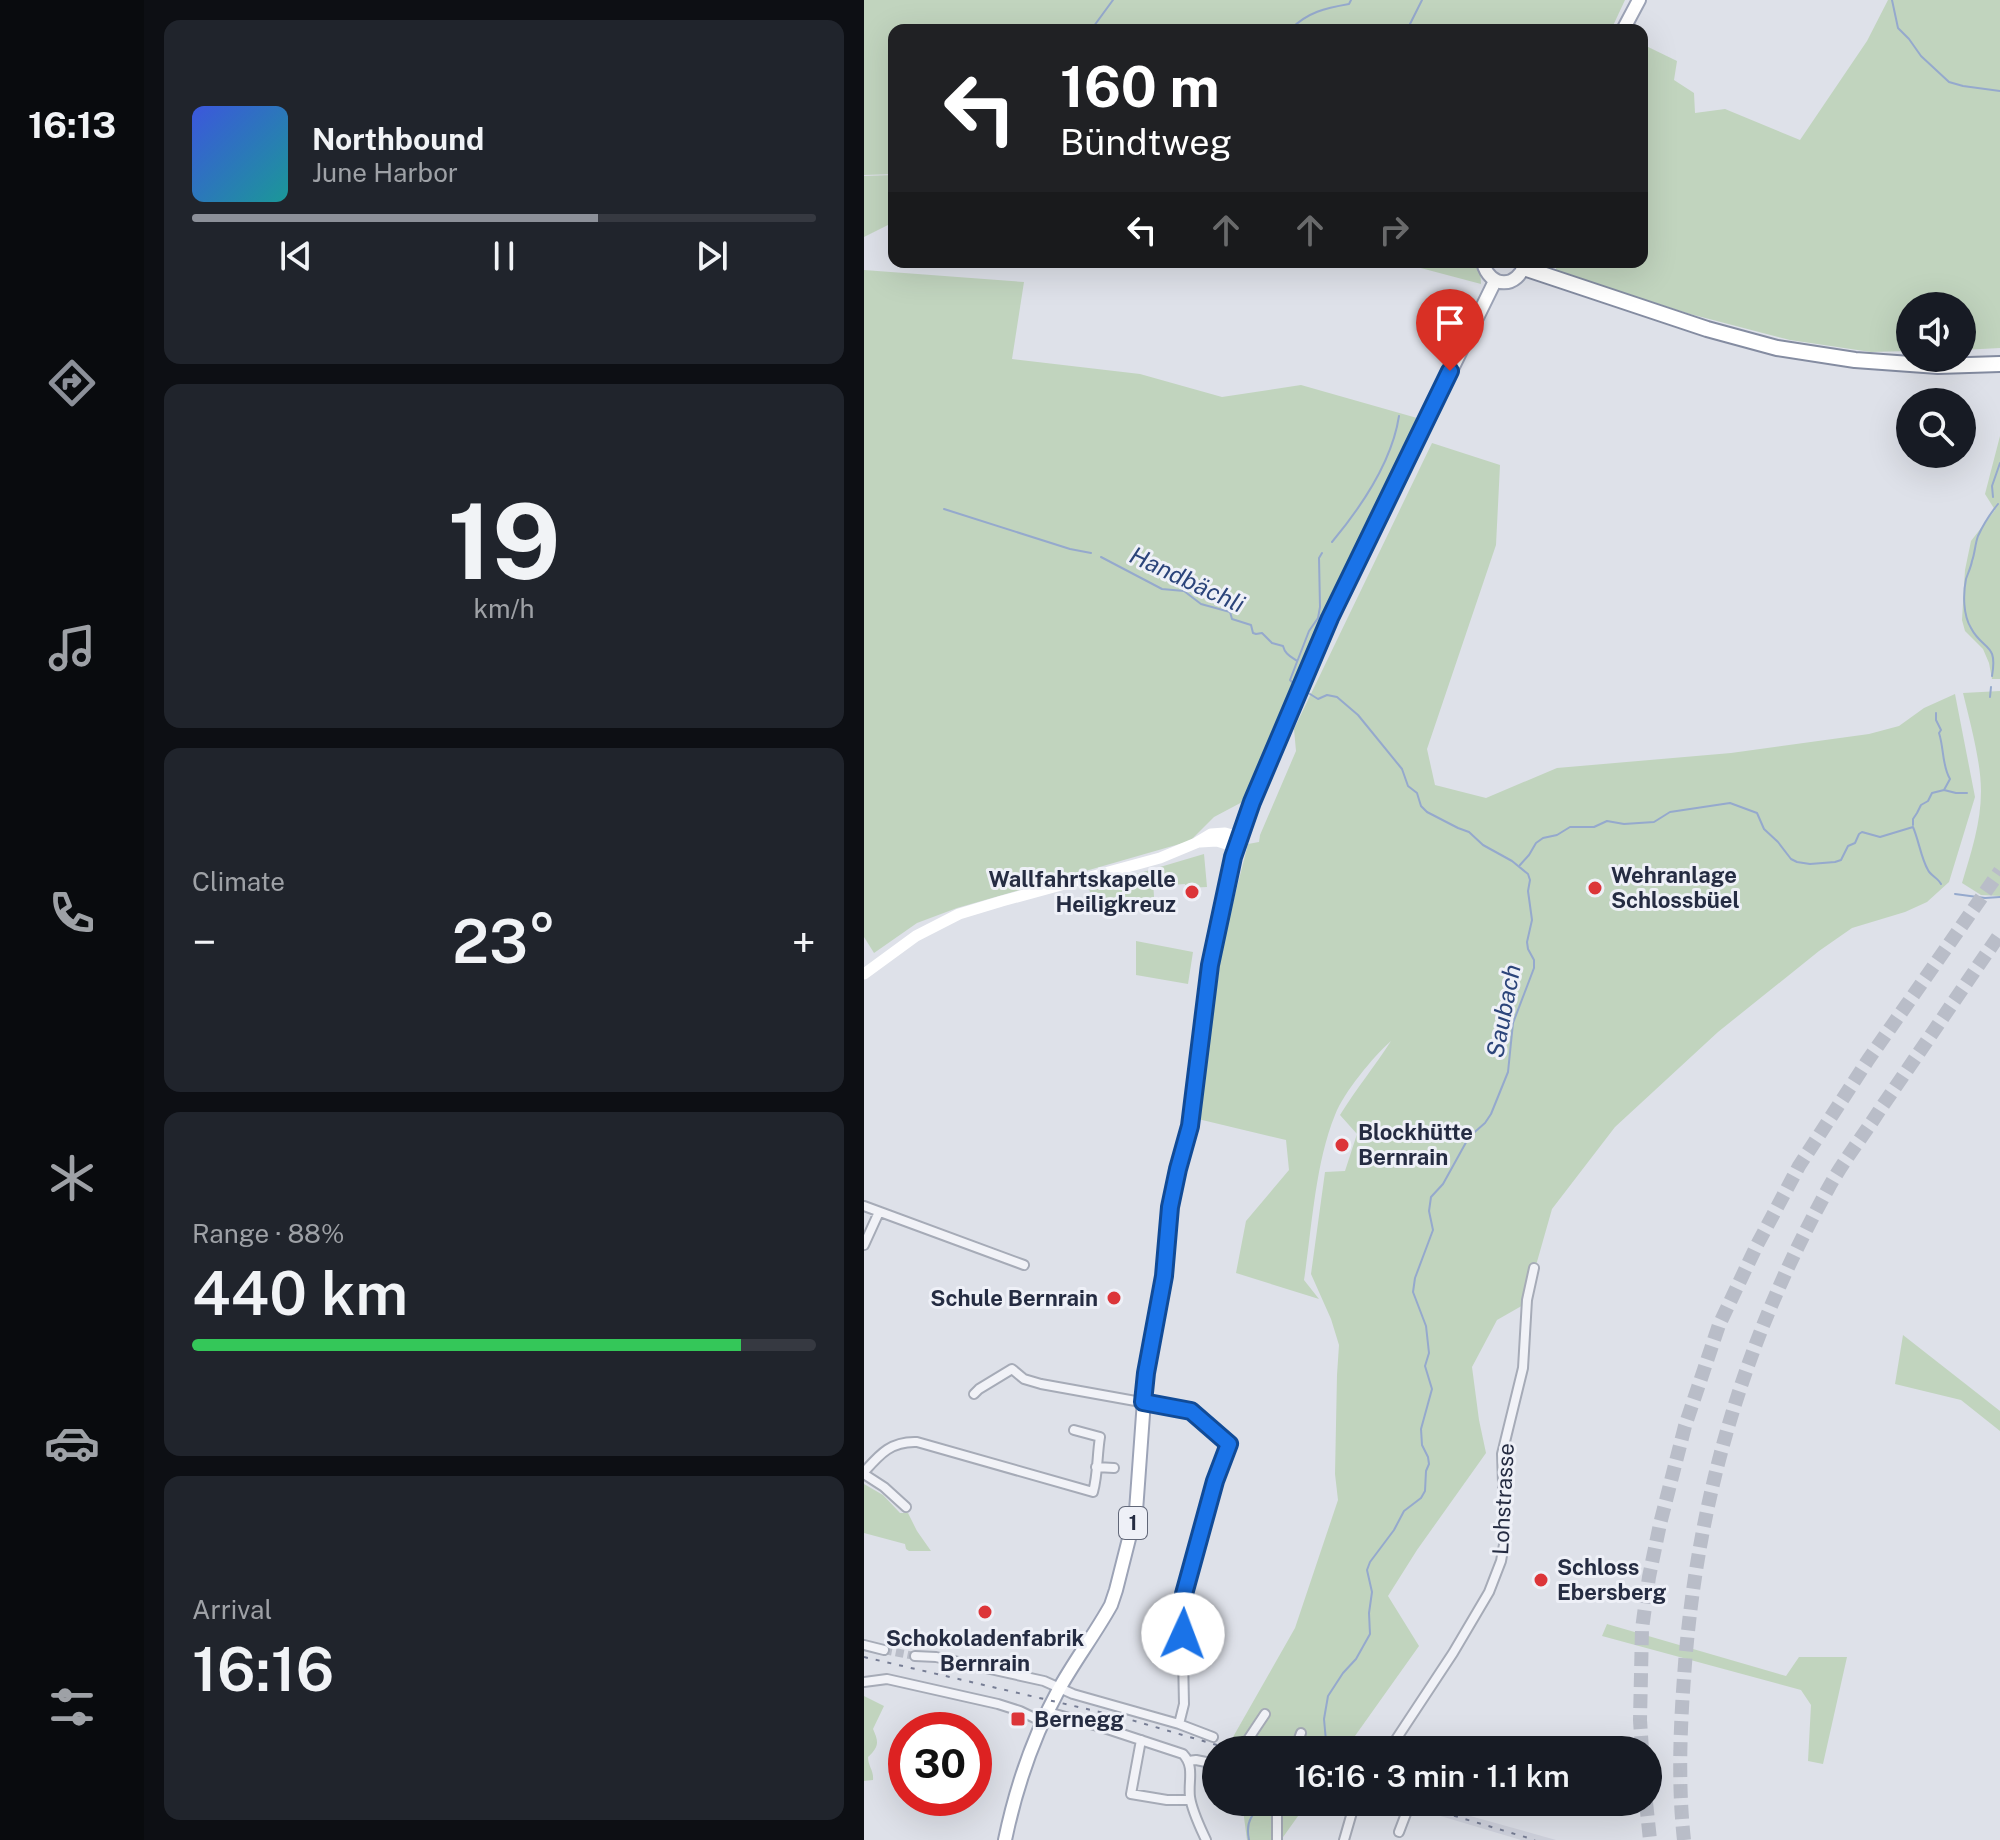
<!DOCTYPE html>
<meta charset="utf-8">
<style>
body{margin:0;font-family:"Public Sans",sans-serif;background:#20242c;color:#f1f3f6;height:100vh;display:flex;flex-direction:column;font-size:30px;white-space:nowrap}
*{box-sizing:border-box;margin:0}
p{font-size:26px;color:#9ea1a6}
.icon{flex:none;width:44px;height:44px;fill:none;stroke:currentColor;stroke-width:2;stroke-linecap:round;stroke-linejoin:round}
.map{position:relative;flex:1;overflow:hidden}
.drawer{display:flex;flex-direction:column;gap:20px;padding:20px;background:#0d0f14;width:720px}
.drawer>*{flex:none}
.top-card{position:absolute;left:24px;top:24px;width:760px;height:244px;border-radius:16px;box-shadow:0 8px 32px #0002;background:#202124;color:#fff;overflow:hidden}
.fabs{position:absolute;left:1032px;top:292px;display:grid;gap:16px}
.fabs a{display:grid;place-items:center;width:80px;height:80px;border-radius:50%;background:#171b24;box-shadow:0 8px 32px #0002;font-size:40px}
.speed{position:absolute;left:24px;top:1712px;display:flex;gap:16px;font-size:40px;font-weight:700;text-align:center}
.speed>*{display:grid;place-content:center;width:104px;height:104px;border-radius:50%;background:#171b24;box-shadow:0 8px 32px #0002;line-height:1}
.speed .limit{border:12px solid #d22;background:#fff;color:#111}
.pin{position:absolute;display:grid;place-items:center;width:68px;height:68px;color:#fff;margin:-82px -34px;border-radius:50% 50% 50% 0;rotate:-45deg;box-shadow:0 0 8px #0007}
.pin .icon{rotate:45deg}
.me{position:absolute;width:88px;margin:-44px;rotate:2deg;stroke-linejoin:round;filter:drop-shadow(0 0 6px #0008)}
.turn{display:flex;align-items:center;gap:28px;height:168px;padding:0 40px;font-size:36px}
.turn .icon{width:104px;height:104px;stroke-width:2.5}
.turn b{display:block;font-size:56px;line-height:68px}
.lanes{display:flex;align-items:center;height:76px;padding:0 40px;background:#0003;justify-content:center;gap:40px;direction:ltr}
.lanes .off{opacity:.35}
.big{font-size:60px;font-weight:600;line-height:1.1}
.drawer .widget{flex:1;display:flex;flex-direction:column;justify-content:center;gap:12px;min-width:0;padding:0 28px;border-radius:16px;background:#20242c}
.drawer .dial{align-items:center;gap:0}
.dial b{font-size:104px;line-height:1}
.song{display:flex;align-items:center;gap:24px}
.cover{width:96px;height:96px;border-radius:12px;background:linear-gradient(135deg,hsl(230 70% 55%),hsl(180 70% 35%))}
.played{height:8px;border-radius:4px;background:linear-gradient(90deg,#8c9099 65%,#363941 65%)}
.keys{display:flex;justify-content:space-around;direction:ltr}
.heat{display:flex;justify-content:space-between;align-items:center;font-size:44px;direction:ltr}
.charge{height:12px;border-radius:6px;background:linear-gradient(90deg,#34c759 88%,#363941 0)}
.trip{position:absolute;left:338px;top:1736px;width:460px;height:80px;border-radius:40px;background:#171b24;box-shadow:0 8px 32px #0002;font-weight:600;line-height:80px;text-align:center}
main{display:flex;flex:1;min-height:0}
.tab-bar{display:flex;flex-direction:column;width:144px;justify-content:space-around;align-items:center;background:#090b0e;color:#9ea1a6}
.tab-bar .icon{width:56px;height:56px}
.tab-bar .active{color:#8c9099}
.tab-bar b{font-size:36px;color:#f1f3f6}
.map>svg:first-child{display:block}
.built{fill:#d0d3de}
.green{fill:#c1d4be}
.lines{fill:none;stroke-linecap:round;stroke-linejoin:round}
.stream{stroke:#95a9cd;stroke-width:2}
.street-tunnel{stroke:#b9bdc8;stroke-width:8;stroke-dasharray:8 4;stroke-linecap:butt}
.highway-tunnel{stroke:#b9bdc8;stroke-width:14;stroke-dasharray:14 7;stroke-linecap:butt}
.street-casing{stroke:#a6abb7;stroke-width:12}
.primary-casing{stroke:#9ca3b6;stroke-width:16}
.highway-casing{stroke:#848ca1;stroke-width:18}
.street{stroke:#f1f2f7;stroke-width:8}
.secondary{stroke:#fff;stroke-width:11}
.primary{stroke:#fff;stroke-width:12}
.highway{stroke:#fff;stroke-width:14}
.rail{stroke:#767d94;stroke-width:2;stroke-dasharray:4 8;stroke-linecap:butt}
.route-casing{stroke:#114b97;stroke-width:20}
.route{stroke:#1a73e8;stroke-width:14}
.poi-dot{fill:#dc3539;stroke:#eef0f7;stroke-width:3}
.labels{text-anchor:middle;stroke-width:6;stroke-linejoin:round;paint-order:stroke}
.shield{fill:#eef0f7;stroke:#616778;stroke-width:2}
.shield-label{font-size:20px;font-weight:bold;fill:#252c42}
.poi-label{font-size:22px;font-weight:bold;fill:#252c42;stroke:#eef0f7;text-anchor:start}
.street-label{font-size:22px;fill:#252c42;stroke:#eef0f7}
.water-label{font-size:24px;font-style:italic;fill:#2b447a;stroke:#eef0f7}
</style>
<main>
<nav class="tab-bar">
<b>16:13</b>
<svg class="icon active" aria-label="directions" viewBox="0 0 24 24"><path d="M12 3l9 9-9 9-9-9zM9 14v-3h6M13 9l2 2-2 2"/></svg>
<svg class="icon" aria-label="music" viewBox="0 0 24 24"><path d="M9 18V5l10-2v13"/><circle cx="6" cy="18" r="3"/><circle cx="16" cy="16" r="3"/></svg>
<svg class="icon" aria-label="phone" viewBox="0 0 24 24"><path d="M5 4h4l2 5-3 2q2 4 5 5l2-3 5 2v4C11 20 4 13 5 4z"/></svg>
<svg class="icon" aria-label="climate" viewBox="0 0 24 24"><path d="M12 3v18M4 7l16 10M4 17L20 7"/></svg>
<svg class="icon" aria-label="car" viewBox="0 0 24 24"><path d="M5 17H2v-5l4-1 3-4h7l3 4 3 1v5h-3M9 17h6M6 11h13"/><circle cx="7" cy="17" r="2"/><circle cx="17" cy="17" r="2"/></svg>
<svg class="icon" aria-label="filters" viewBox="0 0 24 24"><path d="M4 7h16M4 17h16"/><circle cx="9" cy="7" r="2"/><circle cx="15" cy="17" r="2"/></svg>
</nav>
<section class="drawer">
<div class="widget">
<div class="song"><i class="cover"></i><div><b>Northbound</b><p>June Harbor</p></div></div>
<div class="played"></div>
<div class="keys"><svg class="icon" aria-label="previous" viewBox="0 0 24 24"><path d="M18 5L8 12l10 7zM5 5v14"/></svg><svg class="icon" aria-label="pause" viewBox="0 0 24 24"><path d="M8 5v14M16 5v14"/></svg><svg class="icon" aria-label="next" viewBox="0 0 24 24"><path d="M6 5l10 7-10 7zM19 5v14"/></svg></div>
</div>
<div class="widget dial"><b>19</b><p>km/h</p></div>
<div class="widget"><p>Climate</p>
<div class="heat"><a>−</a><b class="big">23°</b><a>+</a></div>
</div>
<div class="widget"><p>Range · 88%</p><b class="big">440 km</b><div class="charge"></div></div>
<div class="widget"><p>Arrival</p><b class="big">16:16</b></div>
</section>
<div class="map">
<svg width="1136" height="1840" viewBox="0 0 1136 1840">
<rect width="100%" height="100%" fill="#dee1e9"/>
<path class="built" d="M544 1802H556L692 1840H657L543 1806Z"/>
<path class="green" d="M0 0H761L747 30H30V174L0 175Z
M1024 0H1136V348L1098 350V306H1046V351L1007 352 926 340 826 314 692 271V262H778V44L813 61 810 80 830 93 831 113 861 109 936 140 1003 41Z
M30 175V222L0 237V176Z
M534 262H616L617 284Z
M0 270 160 282 148 359 276 374 358 397 437 385 553 418 454 625 382 800 350 817 326 841 93 908 53 923 10 953 0 937Z
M1136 436V679H1128L1125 663 1119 649 1101 631 1098 620 1101 570 1107 541 1131 510 1121 494Z
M568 443 636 465 632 545 563 749 571 785 622 798 693 768 867 753 1005 734 1035 726 1060 708 1091 694 1111 797 1085 882 1063 902 1041 912 988 928 955 951 854 1032 751 1127 688 1209 661 1304 633 1320 608 1367 615 1420 622 1453 553 1550 524 1596 555 1646 481 1750H371L369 1737 431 1628 474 1500 471 1474 473 1375 475 1345 467 1319 447 1274 461 1172 481 1171 493 1134 476 1115C492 1089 511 1066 527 1041 509 1057 480 1092 471 1115 451 1164 448 1228 440 1280L455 1299 372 1273 382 1221 425 1170 422 1140 334 1119 359 942 384 844 395 842 396 835 432 751 430 729Z
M1136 691V896L1117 895 1098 883C1107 853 1117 823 1117 791 1117 762 1106 722 1099 693Z
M340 854 343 887 322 888 321 884 307 885 305 877 289 880 290 897 272 899 231 913 225 888Z
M272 941 329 952 324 984 272 975Z
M1039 1335 1136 1411V1431L1097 1400 1031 1384Z
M0 1484 19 1495 36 1513H44L53 1531 67 1551H45L42 1549 41 1544 0 1533Z
M743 1624 922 1676 935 1657H983L959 1764 944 1761 947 1705 937 1690 738 1636Z
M0 1696 20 1706 9 1729C15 1742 15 1747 4 1757 4 1766 10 1771 9 1780L0 1781Z
M378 1802H444L417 1840H383Z"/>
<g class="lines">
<path class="stream" d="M1028 0 1034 28 1045 39 1057 56 1085 82 1099 86 1136 91
M227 30 249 0
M426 30C443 12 462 8 485 4L487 0
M543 30 558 0
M1129 497 1128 486 1136 463
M80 509 206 549 227 553
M468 542C498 506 528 462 535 416
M237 557 298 589 320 591 337 604 366 612 368 619 387 625 389 633 392 634 398 633 408 643 419 646C421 654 426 656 433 661
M1128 676C1134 642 1119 651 1107 628 1099 615 1099 594 1102 579 1104 573 1107 567 1108 561 1111 553 1111 544 1114 536 1119 525 1126 514 1134 504
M429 683 426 680 445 631 454 618 456 607 455 558 458 553
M446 694 454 699 463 695 473 697 494 715 538 769 544 786 553 793 557 806 563 812 594 828 605 832 619 845 648 861 664 874 666 880 664 891 668 920 663 942 664 949 670 960V968L649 1023 644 1072 627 1114 621 1123 605 1137 579 1184 567 1197 565 1211 569 1230 551 1278 549 1292 562 1326 565 1353 561 1366 568 1389 557 1429 558 1445 564 1457 565 1464 562 1471 561 1491 557 1498 540 1511 530 1530 506 1562 503 1570 508 1592 505 1613 506 1634 492 1659 479 1673 464 1696 460 1719 462 1741 457 1750
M1126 697 1127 687
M1080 790 1092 793H1103
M1049 825V819L1053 813 1057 805 1064 801 1068 793 1080 790 1086 779C1078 766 1080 748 1075 733L1077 730 1072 720V713
M656 865 665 855 672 843 679 838 693 835 706 827H730L743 821 760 824 790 822 806 812 866 803 893 813 900 829 914 842 927 859 933 862 946 864 971 862 977 860 984 846 991 843 995 834 998 832 1016 837 1049 827C1055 841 1057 858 1064 870 1067 876 1074 878 1077 884
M1091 894 1121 898 1136 897
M385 1840C381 1821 388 1813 403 1802"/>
<path class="street-tunnel" d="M20 1650 51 1656"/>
<path class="highway-tunnel" d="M778 1750 776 1720 778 1629 785 1577 796 1524 821 1426 855 1325 893 1245 935 1166 1004 1060 1136 871
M782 1802 786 1840
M820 1840C814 1786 816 1731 820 1677 832 1503 879 1342 964 1189 979 1161 1000 1135 1017 1108 1057 1050 1096 992 1136 934"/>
<defs>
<path id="street" d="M0 1206 160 1265
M0 1245 15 1212
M232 1467 250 1468
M0 1472C16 1454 27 1441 53 1442L229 1492C234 1474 233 1455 236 1437L210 1430
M0 1474 20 1487 42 1507
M0 1645 20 1650
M51 1656 72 1657 180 1681 209 1694 315 1724 320 1704 318 1609 320 1594 351 1481 365 1444 327 1411 177 1384 160 1379 148 1369 115 1389 110 1394
M0 1682 23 1679 134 1704 156 1711 179 1722
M184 1712 237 1727 319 1754C331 1767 324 1781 326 1797 328 1811 336 1827 342 1840
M315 1724 349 1737
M277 1740 267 1794 303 1800H326
M377 1750 401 1714
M431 1750 437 1733
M525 1750 589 1653 625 1592 637 1561 641 1539 638 1454 659 1368 663 1300 670 1268
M324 1761 332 1760 352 1764
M492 1802 543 1811 535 1832
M413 1840V1802
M480 1840 491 1802"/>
<path id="primary" d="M759 30 775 0
M619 262C625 289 655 289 661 262
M141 1840C152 1787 169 1737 195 1689 211 1660 231 1634 247 1605L252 1590 272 1511 282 1373 300 1276 306 1207 326 1126 346 965 354 920 372 847 388 802 466 618 631 281"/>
<path id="highway" d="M660 268 843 329 913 348 991 360 1074 366 1136 364"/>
</defs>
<use href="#street" class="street-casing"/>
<use href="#primary" class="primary-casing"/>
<use href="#highway" class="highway-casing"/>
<use href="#street" class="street"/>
<path class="secondary" d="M336 842 353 841 372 847
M0 974 52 936 95 914 138 901 296 858 332 843 347 834 361 833 375 837"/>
<use href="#primary" class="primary"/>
<use href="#highway" class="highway"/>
<path class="rail" d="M0 1657 257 1717 370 1750
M544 1802 671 1840"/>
</g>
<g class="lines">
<defs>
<path id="route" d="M319 1634 318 1609 320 1594 351 1481 365 1444 327 1411 279 1402 282 1373 300 1276 306 1207 314 1169 326 1126 346 965 369 857 388 802 466 618 586 371"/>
</defs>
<use href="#route" class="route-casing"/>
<use href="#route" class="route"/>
</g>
<g class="poi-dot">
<circle cx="731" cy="888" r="8"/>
<circle cx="328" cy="892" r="8"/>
<circle cx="478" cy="1145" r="8"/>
<circle cx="250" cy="1298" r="8"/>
<circle cx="677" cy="1580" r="8"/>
<circle cx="121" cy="1612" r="8"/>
<rect x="146" y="1711" width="16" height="16" rx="4"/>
</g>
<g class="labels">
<rect class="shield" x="255" y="1507" width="28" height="32" rx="6"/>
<g class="shield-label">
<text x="269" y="1530">1</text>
</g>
<g class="poi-label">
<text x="747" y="883">Wehranlage<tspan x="747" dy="25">Schlossbüel</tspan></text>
<text x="312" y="887" text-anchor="end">Wallfahrtskapelle<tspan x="312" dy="25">Heiligkreuz</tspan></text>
<text x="494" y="1140">Blockhütte<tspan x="494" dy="25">Bernrain</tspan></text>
<text x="234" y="1306" text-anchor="end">Schule Bernrain</text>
<text x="693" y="1575">Schloss<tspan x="693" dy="25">Ebersberg</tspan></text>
<text x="121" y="1646" text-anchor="middle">Schokoladenfabrik<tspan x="121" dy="25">Bernrain</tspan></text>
<text x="170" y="1727">Bernegg</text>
</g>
<g class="street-label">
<text transform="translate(639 1499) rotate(-87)" y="8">Lohstrasse</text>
</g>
<g class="water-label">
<text transform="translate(323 580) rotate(25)" y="8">Handbächli</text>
<text transform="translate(640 1011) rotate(-79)" y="8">Saubach</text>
</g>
</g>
</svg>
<div class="fabs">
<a><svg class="icon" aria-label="sound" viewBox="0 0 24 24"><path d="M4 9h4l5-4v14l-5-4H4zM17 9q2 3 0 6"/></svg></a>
<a><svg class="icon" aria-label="search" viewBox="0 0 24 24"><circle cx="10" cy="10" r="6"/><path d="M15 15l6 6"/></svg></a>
</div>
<div class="speed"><div class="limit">30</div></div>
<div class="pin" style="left:586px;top:371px;background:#d93025"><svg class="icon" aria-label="arrive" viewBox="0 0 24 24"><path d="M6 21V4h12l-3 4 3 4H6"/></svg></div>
<svg class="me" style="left:319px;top:1634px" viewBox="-20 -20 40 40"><circle r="19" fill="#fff"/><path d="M0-13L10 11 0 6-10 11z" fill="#1a73e8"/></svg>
<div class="trip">16:16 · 3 min · 1.1 km</div>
<div class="top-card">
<div class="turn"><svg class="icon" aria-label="left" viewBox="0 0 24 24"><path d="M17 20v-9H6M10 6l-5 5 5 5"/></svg><div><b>160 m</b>Bündtweg</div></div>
<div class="lanes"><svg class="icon" aria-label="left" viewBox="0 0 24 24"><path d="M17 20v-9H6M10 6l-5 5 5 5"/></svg><svg class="icon off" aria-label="ahead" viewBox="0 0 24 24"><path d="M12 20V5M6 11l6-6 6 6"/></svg><svg class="icon off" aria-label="ahead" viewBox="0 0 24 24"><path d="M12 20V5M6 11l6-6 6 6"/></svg><svg class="icon off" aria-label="right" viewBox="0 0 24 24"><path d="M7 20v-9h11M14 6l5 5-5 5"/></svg></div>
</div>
</div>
</main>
